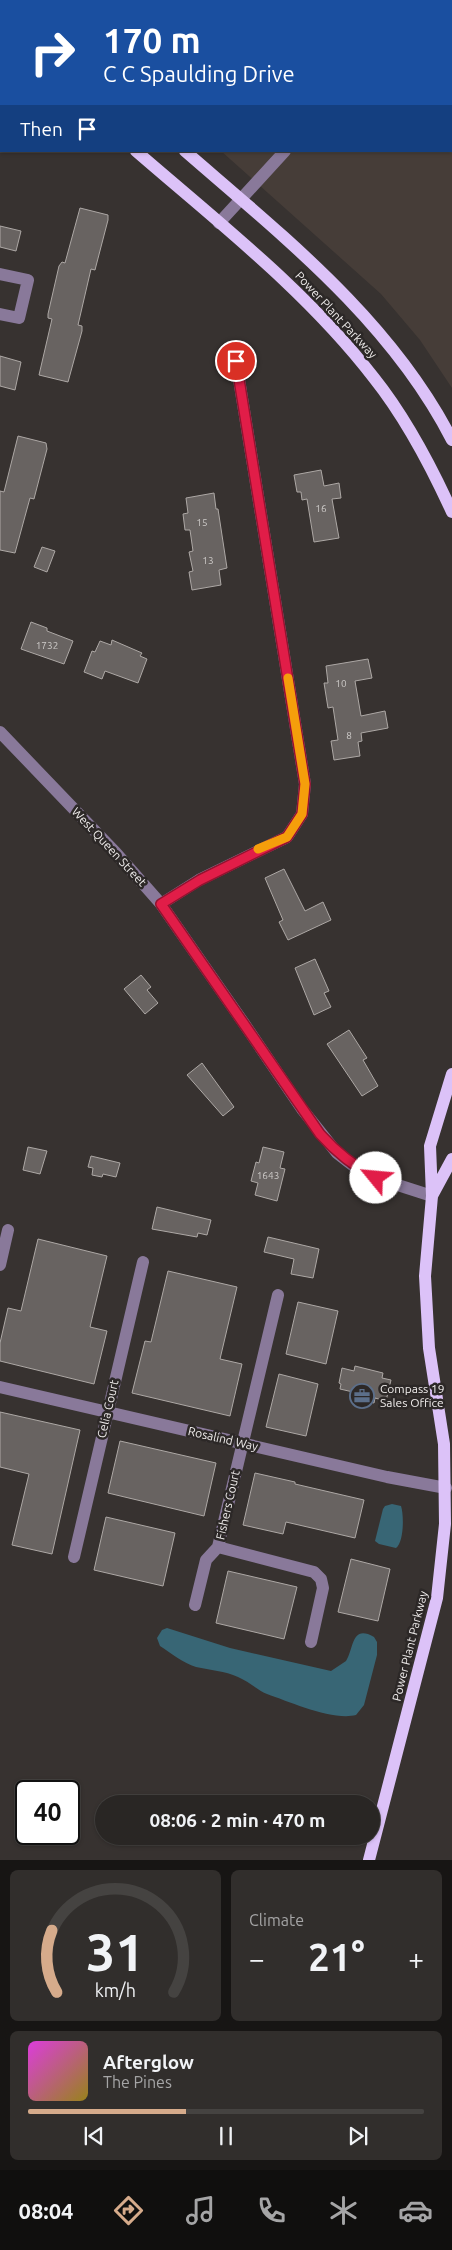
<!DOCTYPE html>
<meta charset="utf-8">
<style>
body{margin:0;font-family:Ubuntu,sans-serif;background:#312e2c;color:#f1f3f6;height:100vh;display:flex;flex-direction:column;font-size:19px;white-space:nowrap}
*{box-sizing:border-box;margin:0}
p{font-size:16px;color:#a5a5a6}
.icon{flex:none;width:28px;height:28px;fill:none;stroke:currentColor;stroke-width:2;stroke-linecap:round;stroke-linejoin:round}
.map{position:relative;height:1860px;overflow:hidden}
.sheet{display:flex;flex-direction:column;gap:10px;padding:10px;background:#171514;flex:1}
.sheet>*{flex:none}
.guide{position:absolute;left:0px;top:0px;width:452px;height:152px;box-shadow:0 1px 4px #0004,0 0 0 1px #454341;background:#1a4fa0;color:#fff;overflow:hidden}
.speed{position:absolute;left:15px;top:1780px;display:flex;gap:10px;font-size:25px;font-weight:700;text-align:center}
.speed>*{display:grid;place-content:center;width:65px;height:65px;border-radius:50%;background:#292624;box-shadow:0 1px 4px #0004,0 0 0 1px #454341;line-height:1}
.speed .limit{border:2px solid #111;border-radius:8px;background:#fff;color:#111}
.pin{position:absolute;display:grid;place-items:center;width:42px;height:42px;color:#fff;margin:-21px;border:2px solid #fff;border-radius:50%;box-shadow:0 1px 5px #0007}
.me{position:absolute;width:55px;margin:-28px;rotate:298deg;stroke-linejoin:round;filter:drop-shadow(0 0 4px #0008)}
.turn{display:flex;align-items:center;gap:18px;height:105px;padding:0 20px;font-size:22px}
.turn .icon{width:65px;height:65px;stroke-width:2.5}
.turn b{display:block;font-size:35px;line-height:42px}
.then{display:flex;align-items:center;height:48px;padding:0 20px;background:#0003;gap:10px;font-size:19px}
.big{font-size:38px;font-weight:700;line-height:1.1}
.sheet .tile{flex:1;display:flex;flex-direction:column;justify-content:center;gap:8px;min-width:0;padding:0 18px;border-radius:8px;background:#312e2c}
.sheet .dial{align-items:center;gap:0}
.dial svg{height:130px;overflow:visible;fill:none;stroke:#454341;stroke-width:7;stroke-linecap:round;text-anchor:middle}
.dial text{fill:#f1f3f6;stroke:none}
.song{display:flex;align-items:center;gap:15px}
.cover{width:60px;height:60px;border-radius:8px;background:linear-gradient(135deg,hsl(300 70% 55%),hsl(50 70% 35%))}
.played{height:5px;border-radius:2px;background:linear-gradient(90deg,#d6ab8b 40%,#454341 40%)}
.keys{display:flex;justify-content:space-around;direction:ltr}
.heat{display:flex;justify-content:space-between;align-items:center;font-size:28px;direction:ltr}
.sheet .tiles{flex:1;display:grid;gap:10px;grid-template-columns:1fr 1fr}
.tile:last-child{grid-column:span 2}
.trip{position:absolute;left:95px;top:1795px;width:285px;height:50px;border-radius:25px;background:#292624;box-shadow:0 1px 4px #0004,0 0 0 1px #454341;font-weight:700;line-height:50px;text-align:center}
.dock{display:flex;height:80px;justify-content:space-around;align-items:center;background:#100f0e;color:#a5a5a6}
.dock .icon{width:35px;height:35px}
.dock .active{color:#d6ab8b}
.dock b{font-size:22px;color:#f1f3f6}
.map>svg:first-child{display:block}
.built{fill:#463d38}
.water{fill:#386675}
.building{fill:#686361;stroke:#ada8a5}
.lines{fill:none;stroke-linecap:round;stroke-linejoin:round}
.minor{stroke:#89799a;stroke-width:12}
.major{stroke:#dcc2f8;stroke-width:12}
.route-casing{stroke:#92132f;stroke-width:12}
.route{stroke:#e11d48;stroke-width:9}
.slow{stroke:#f59e0b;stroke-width:9}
.labels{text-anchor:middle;stroke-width:5;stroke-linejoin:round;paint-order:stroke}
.number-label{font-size:10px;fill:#cdcac8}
.street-label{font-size:12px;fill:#efeceb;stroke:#2c2827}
.poi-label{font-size:12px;fill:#efeceb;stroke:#2c2827;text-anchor:start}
</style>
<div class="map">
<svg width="452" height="1860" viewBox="0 0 452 1860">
<rect width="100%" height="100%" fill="#373230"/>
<path class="built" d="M44 0H452V388L420 340 381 294 221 151H451V1Z"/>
<path class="water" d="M392 1504 401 1506C404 1515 404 1542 396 1548L379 1544 375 1541 383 1509 385 1506Z
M167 1628 230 1648 331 1671 346 1661C354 1649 351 1624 374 1637L377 1642V1655L364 1705 356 1715C333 1721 290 1702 267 1694 259 1691 248 1681 238 1677 225 1671 210 1670 196 1667 183 1663 171 1653 160 1646L157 1638 162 1630Z"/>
<path class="building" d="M80 208 108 215V220L96 266 95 270 91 269 78 325 82 326V331L68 382 39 375 52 319 48 318V314L59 266 62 262 65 263Z
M0 226 21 231 16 251 0 247Z
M0 356 21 362 15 390 0 386Z
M18 436 46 443 47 449 35 495 34 499 30 498 15 553 0 550V491L4 492Z
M321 470 324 486 339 483 341 498 332 499 339 538 314 542 307 499 302 500 301 492H297L294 475Z
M214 493 216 509H218L227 568 219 570 221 585 192 590 189 572 193 571 189 552 193 551 190 530H185L183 514 188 513 186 498Z
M42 547 55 551 47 572 34 567Z
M31 622 47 628V631L73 641 64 664 21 649Z
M112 640 142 653 140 656 147 659 138 683 105 671 102 679 84 672 92 651 95 652 100 641 111 645Z
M368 659 372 678 355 681 361 716 385 711 388 728 361 733 362 741 358 742 360 756 334 760 331 741 338 740 333 707 328 708 324 683H328L326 666Z
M284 869 305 911 323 902 331 920 288 940 279 922 283 920 265 878Z
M315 959 329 991 324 993 331 1007 314 1015 295 968Z
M141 975 151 987 147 990 158 1003 145 1014 124 989Z
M349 1030 367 1058 363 1060 378 1086 362 1096 327 1044Z
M202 1063 234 1107 223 1116 187 1075Z
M28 1147 47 1151 40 1174 23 1170Z
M263 1147 284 1152 280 1168 285 1169 277 1201 255 1195 258 1183 251 1181 256 1162 259 1163Z
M91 1156 120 1163 116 1177 103 1174 102 1177 92 1175 93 1168 88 1167Z
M157 1207 211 1220 207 1235 198 1233 197 1237 152 1229Z
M268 1237 319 1249 313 1278 291 1274 294 1259 264 1252Z
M38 1239 107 1256 90 1327 107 1331 94 1384 0 1361V1343L8 1308 21 1311Z
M168 1271 237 1287 220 1359 242 1364 230 1416 132 1393 145 1341 151 1342Z
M298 1302 338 1311 326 1364 286 1354Z
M355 1366 383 1373 382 1378 391 1380 386 1401 375 1398 374 1403 352 1397 353 1392 340 1389 341 1384 339 1383 342 1368 354 1371Z
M279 1374 318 1384 306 1436 266 1427Z
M0 1412 80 1430 52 1554 12 1545 29 1474 0 1467Z
M120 1441 216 1463 204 1516 108 1493Z
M255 1473 295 1482V1484L364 1500 355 1538 286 1522 283 1534 243 1525Z
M106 1517 175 1533 163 1586 94 1570Z
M351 1559 390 1569 378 1621 338 1612Z
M228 1571 297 1587 284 1639 216 1623Z"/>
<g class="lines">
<path class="minor" d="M300 0 301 1
M327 1 328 0
M451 119 452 120
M219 223 285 151
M0 274 28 280 19 318 0 314
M0 732 116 853 161 904 243 1022 302 1109 337 1153 355 1167 376 1178 432 1196
M161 904 199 880 287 837 302 814 305 784 236 361
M0 1265 8 1230
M278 1295 218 1547 314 1572 321 1579 323 1588 311 1642
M0 1387 387 1477 446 1488
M74 1557 143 1262
M195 1605 206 1560 218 1547"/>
<path class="major" d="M8 0 9 1
M0 35 1 36
M136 151C219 223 307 291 374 378 406 418 431 466 452 512
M185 151C284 237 391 321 452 440
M432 1196 452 1159
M369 1860 437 1598 445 1524 444 1444 429 1348 425 1276 432 1196 430 1146 452 1074"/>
</g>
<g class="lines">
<defs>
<path id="route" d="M236 361 305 784 302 814 287 837 200 880 161 904 320 1134C337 1153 353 1166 376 1178"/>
</defs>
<use href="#route" class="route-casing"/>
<use href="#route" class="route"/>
<path class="slow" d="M258 849 287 837 302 814 305 784 288 678"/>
</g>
<defs>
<symbol id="office-ring" viewBox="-11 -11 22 22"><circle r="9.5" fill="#2c2827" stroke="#5c6f8a" stroke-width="1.5"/><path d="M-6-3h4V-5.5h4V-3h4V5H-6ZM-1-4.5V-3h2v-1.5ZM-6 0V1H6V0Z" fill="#5c6f8a"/></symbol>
</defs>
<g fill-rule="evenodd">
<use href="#office-ring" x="348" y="1382" width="28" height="28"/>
</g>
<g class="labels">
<g class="number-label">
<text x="321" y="512">16</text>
<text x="202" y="526">15</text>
<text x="208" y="564">13</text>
<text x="47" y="649">1732</text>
<text x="341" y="687">10</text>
<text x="349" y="739">8</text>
<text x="268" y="1179">1643</text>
</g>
<g class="street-label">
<text transform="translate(336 315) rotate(47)" y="4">Power Plant Parkway</text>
<text transform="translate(109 847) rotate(47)" y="4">West Queen Street</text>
<text transform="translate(108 1409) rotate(-77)" y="4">Celia Court</text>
<text transform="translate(223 1439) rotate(13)" y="4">Rosalind Way</text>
<text transform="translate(228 1505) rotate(-77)" y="4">Fishers Court</text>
<text transform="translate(410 1646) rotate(-76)" y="4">Power Plant Parkway</text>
</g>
<g class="poi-label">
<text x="380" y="1393">Compass 19<tspan x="380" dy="14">Sales Office</tspan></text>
</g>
</g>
</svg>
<div class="speed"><div class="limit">40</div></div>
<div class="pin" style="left:236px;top:361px;background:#d93025"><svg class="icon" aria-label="arrive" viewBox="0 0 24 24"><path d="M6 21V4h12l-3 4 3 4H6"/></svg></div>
<svg class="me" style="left:376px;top:1178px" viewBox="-20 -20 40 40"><circle r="19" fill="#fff"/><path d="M0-13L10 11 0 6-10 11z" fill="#e11d48"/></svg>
<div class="trip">08:06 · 2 min · 470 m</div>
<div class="guide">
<div class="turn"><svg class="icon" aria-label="right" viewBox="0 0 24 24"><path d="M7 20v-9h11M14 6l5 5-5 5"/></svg><div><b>170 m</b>C C Spaulding Drive</div></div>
<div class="then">Then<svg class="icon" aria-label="arrive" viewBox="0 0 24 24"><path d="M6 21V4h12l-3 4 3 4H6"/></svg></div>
</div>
</div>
<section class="sheet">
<div class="tiles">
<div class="tile dial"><svg viewBox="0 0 100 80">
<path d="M14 69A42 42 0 1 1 86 69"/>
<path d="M14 69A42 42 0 0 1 11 31" stroke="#d6ab8b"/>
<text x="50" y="56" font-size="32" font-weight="700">31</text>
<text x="50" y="72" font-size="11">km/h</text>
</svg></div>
<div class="tile"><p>Climate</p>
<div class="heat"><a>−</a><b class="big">21°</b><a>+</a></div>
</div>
<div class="tile">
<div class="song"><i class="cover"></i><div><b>Afterglow</b><p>The Pines</p></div></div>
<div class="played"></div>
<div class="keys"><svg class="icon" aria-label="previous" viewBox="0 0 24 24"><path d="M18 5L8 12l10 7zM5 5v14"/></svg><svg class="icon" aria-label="pause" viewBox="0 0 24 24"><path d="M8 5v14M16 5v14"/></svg><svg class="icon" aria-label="next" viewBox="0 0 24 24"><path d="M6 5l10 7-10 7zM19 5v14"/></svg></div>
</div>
</div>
</section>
<nav class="dock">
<b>08:04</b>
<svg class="icon active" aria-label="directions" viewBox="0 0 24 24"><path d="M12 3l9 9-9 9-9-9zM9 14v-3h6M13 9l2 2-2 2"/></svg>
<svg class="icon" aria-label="music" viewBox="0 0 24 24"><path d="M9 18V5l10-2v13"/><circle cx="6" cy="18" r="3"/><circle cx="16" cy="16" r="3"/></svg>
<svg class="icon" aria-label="phone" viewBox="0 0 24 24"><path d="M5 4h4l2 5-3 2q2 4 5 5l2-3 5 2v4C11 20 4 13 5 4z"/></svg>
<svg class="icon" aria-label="climate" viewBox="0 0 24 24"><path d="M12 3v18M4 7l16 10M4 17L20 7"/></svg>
<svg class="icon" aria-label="car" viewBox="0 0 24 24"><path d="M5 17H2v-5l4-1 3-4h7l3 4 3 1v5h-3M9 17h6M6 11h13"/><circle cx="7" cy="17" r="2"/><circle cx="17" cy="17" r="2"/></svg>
</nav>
